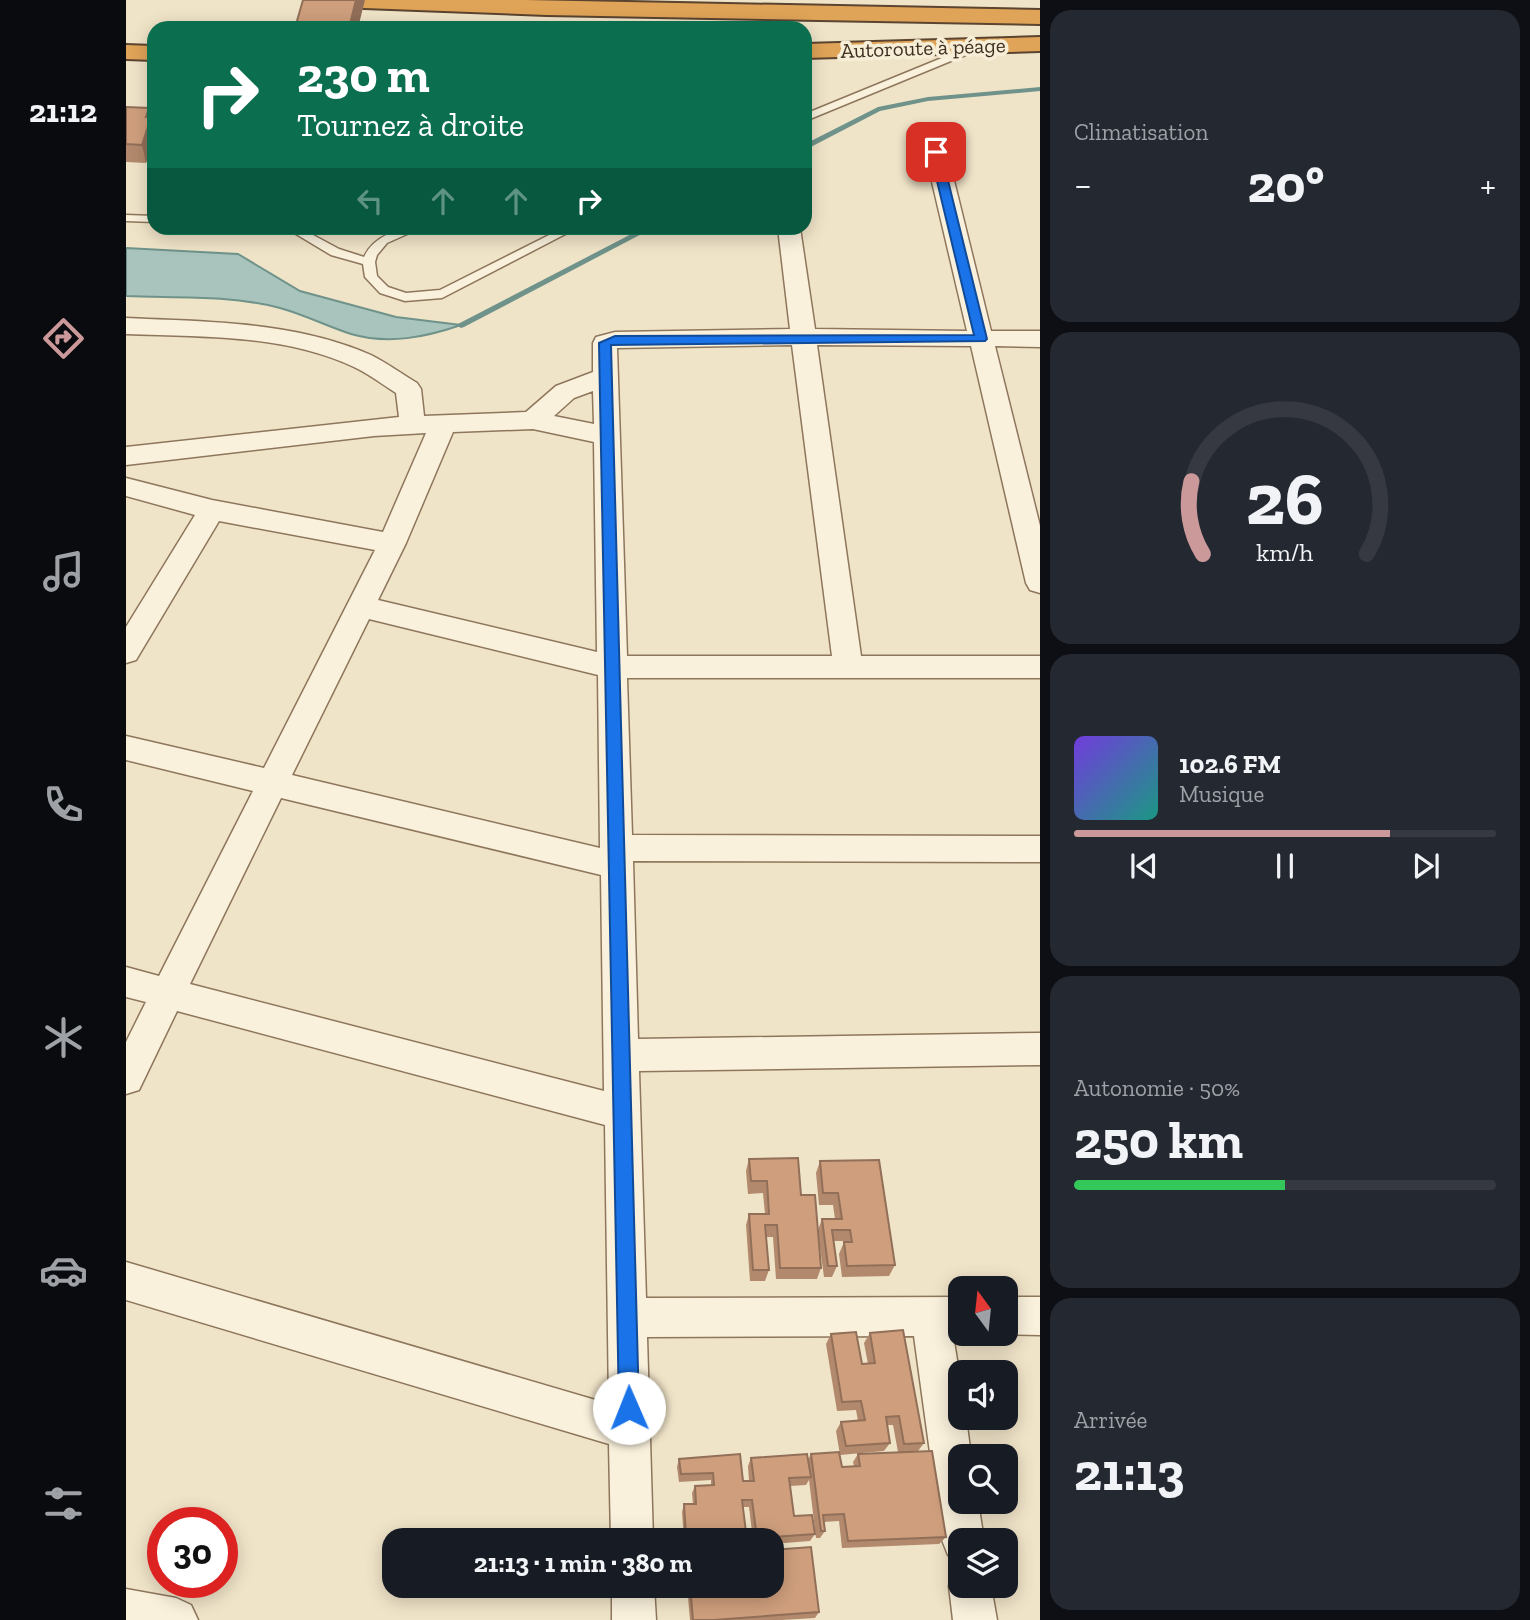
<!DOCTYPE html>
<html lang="fr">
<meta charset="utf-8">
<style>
body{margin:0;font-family:"Zilla Slab",serif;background:#242831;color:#f1f3f6;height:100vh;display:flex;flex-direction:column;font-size:26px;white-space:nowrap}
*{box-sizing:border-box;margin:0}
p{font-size:23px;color:#9ea1a6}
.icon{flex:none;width:38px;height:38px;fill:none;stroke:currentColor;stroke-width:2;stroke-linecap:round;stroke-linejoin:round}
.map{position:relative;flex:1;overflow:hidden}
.drawer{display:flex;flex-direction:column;gap:10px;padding:10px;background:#0d0f14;width:490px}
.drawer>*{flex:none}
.banner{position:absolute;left:21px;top:21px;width:665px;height:214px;border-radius:21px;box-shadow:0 4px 18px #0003;background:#0b6e4f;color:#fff;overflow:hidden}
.needle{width:46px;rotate:345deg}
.buttons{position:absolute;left:822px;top:1276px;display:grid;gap:14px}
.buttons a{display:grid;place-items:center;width:70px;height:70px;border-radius:14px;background:#171b24;box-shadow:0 4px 18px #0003;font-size:35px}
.speed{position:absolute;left:21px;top:1507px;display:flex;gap:14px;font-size:35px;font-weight:700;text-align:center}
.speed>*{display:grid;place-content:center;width:91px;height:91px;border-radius:50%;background:#171b24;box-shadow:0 4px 18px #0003;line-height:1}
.speed .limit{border:10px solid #d22;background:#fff;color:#111}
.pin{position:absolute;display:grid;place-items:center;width:60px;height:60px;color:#fff;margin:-30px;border-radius:14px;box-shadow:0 4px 10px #0006}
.me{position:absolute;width:77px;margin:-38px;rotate:359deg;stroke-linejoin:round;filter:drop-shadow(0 0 5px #0008)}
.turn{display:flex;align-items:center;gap:24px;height:147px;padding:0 35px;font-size:32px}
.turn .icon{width:91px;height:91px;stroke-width:2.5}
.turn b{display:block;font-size:49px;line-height:60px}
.lanes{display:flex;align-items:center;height:66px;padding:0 35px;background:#0003;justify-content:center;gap:35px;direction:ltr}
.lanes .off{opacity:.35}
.big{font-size:52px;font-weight:700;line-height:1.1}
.drawer .card{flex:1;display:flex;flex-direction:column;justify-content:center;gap:10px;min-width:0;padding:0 24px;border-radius:21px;background:#242831}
.drawer .dial{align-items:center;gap:0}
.dial svg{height:182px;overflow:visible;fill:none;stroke:#363941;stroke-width:7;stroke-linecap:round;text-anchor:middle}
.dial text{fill:#f1f3f6;stroke:none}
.song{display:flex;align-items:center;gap:21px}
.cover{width:84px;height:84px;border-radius:10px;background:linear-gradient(135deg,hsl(260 70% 55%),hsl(170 70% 35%))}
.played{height:7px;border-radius:4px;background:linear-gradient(90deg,#cc999b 75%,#363941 75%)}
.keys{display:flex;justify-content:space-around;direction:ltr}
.heat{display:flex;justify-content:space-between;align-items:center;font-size:38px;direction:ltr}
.charge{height:10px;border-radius:5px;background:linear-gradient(90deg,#34c759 50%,#363941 0)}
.trip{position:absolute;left:256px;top:1528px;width:402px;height:70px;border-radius:21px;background:#171b24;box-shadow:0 4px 18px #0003;font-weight:700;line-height:70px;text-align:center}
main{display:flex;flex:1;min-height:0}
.tab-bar{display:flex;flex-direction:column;width:126px;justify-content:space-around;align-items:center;background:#090b0e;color:#9ea1a6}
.tab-bar .icon{width:49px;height:49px}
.tab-bar .active{color:#cc999b}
.tab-bar b{font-size:32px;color:#f1f3f6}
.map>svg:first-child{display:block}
.water{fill:#a9c4bc;stroke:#6f938a;stroke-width:2}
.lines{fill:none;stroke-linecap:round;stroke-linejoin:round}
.stream{fill:#6f938a;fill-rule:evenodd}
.lane-casing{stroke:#8d765c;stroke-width:3}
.street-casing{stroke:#8d765c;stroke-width:3}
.highway-casing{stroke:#5b4430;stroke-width:4}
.lane{fill:#faf1dc;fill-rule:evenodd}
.street{fill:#faf1dc;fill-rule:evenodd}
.highway{fill:#e0a458;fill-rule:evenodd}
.wall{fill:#b2896c}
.shaded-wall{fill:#916f58}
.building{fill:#cf9f7d;stroke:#916f58;stroke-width:2}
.route{fill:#1a73e8;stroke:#114b97;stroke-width:2}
.labels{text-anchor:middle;stroke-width:7;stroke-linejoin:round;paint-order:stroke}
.far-street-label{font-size:21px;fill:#3d2e20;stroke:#f7eed8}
</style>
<main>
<nav class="tab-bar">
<b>21:12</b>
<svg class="icon active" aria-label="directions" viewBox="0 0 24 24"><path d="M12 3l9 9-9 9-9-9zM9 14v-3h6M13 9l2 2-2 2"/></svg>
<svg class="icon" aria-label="music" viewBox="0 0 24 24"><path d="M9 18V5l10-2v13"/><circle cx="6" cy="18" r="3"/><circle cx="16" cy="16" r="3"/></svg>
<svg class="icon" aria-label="phone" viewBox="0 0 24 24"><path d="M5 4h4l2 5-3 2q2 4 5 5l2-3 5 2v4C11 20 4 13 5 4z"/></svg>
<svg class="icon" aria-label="climate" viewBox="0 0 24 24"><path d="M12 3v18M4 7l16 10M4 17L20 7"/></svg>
<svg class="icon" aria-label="car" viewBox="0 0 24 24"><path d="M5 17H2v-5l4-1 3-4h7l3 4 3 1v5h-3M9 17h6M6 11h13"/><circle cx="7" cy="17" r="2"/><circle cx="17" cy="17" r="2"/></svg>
<svg class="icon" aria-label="filters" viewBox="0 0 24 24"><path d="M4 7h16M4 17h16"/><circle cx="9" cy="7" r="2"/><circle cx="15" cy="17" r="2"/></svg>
</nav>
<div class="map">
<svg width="914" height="1620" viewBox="0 0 914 1620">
<rect width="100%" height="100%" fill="#f0e4c8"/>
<path class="water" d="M0 248 112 254 174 291 270 317 335 325C300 337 263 345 225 334 200 326 175 313 150 307 102 295 49 298 0 296Z"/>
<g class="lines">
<path class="stream" d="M914 87V91L802 101 754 111 679 150V144L752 107 802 97Z
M517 228H527L338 327 335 328 330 325Z"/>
<defs>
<path id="lane" d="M850 44 855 47 854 49 679 121V114Z
M0 215 28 216V222L0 221Z
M160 228H174L213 249 238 257C247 237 271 228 291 228L290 230 261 243 251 255 249 262 251 276 262 287 280 293 314 290 437 228H451L316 298 279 301 254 293 239 277 237 264 205 255Z"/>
<path id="street" d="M810 145 818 147 821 152 865 331H914V347L869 346 914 526V593L904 590 900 583 845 346 691 345 735 656H914V678H501L506 835 914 836V862L507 861 512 1039 914 1033V1065L513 1071 520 1298 835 1297V1334H840L827 1335 835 1385V1418H840L845 1456H835V1502H852L858 1540H835V1560L822 1555 816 1540 788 1336 521 1337 527 1540H485L483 1444 0 1300V1262L483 1404 479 1125 51 1011 13 1090 0 1094V1042L20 1002 0 997V967L33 976 127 791 0 760V736L138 768 249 550 93 521 10 660 0 663V627L69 515 0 496V478L86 500 257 532 300 433 248 436 0 465V447L273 417 270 393C256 384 243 374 228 367 158 334 76 337 0 334V318C82 322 168 321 245 355 261 363 276 374 291 383L295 389 298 416 400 412 430 386 467 372V343L470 337 489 332 664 329 652 228H674L689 329 841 331 799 152 802 147ZM666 345 706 656H501L491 348ZM467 391 468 424 428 416 448 398ZM407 429 468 442 471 652 252 600 280 543 327 432ZM243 619 472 675 474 848 166 775ZM155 798 475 875 478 1091 64 984Z
M880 1297H914V1335L875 1334H880Z
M835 1568V1586H865L871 1620H827L823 1586 829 1571Z
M486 1586H528L530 1620H486Z
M0 1589 50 1598 65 1605 72 1620H0Z"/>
<path id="highway" d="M227 0H400L914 10V24L420 15 238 8 230 6Z
M914 37V51L679 58V44Z
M0 45 28 46V60L0 59Z"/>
</defs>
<use href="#lane" class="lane-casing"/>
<use href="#street" class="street-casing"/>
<use href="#highway" class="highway-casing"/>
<use href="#lane" class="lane"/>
<use href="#street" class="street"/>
<use href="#highway" class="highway"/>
</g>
<path class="wall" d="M0 107 23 108 28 128V141L20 163 0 162Z
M623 1159 675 1195 692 1230 696 1219H709L707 1205H693L690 1173 694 1161 769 1265 763 1276 716 1277 713 1254 718 1242 720 1241H708L711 1266 706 1277H698L692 1233 695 1268 691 1279H650L647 1237H640L643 1270 639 1281H624L620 1225 623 1214H639L637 1193 622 1194 620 1171Z
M744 1333 798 1443 792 1451 820 1537 813 1544 716 1548 713 1521 698 1522 699 1531 694 1538H690L683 1480 680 1485 664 1486 668 1516 689 1534 684 1541 646 1544V1540H627L623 1507H617L620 1532 616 1538 595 1540H558L556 1512 558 1504H567L566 1493 569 1486 585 1485V1480L553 1482 551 1467 553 1459 617 1481H623L622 1466 625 1458 682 1460 685 1454 716 1467 728 1466 727 1462 732 1454 772 1452 767 1425H761L764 1443 758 1451 714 1455 710 1431 715 1422 732 1421 730 1410 711 1411 700 1344 705 1334 736 1364H742L738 1343Z
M561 1586H646L693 1612 689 1618 656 1620H564Z"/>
<path class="shaded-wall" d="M230 0H239L232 28H223Z
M23 108 28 128V141L20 163 16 145 20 117Z"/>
<path class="building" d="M177 0H230L223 28H169Z
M0 107 23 108 20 117H25L16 145 0 144Z
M672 1158 675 1195H689L695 1268H654L651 1225H639L643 1270H627L623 1214H643L641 1181H625L623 1159Z
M753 1160 769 1265 721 1266 718 1242H726L724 1230H706L711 1266H702L696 1219H716L712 1193H697L694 1161Z
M777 1330 798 1443 778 1444 773 1416 760 1417 764 1443 720 1446 715 1422 739 1420 735 1401 716 1402 705 1334 730 1332 736 1364 749 1363 744 1333Z
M806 1451 820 1537 722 1541 718 1514 697 1515 699 1531H695L685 1454 713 1452 716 1467 734 1466 732 1454Z
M614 1454 617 1481H628L625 1458 681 1454 685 1477 663 1478 668 1516 686 1515 689 1534 631 1538 626 1500H616L620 1532 560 1536 558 1504H570L569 1486 588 1485 587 1473 555 1474 553 1459Z
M685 1547 693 1612 588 1620H567L564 1586H646V1550Z"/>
<path class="route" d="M810 148 815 152 861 339 859 341 485 345 513 1408 510 1415 503 1418 496 1415 493 1408 473 343 489 336 848 335 804 152Z"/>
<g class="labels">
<g class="far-street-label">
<text transform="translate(797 48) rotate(-2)" y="7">Autoroute à péage</text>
</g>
</g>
</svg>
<div class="buttons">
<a><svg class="needle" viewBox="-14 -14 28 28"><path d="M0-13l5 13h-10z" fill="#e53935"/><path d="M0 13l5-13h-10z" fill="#9ea1a6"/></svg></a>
<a><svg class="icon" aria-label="sound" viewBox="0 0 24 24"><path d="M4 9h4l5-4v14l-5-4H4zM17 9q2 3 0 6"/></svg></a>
<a><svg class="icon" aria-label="search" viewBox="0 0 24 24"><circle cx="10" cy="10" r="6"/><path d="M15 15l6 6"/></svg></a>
<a><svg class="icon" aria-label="layers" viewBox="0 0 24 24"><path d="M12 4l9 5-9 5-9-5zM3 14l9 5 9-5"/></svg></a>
</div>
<div class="speed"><div class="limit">30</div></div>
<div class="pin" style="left:810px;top:152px;background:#d93025"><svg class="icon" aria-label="arrive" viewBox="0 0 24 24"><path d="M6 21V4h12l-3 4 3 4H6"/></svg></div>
<svg class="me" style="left:503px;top:1408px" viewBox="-20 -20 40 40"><circle r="19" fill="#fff"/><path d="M0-13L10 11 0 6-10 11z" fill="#1a73e8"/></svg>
<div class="trip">21:13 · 1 min · 380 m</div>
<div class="banner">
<div class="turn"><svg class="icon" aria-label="right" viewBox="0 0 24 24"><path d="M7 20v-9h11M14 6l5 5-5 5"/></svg><div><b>230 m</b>Tournez à droite</div></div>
<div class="lanes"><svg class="icon off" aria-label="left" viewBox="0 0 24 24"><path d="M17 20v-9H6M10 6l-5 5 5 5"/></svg><svg class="icon off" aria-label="ahead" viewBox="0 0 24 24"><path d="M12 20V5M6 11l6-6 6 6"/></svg><svg class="icon off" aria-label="ahead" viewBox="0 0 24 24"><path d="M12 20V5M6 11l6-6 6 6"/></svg><svg class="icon" aria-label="right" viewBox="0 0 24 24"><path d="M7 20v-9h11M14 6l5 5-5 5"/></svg></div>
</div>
</div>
<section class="drawer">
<div class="card"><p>Climatisation</p>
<div class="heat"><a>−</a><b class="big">20°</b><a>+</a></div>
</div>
<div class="card dial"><svg viewBox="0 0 100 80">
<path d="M14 69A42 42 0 1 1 86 69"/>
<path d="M14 69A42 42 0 0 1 9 37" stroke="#cc999b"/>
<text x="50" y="56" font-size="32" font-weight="700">26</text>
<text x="50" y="72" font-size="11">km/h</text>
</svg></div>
<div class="card">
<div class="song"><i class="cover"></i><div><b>102.6 FM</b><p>Musique</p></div></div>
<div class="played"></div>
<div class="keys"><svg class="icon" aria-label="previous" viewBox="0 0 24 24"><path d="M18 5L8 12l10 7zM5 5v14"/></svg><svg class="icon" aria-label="pause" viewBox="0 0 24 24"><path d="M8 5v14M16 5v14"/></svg><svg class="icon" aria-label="next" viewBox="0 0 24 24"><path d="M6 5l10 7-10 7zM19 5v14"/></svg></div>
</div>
<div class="card"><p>Autonomie · 50%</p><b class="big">250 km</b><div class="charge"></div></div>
<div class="card"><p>Arrivée</p><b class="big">21:13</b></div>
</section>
</main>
